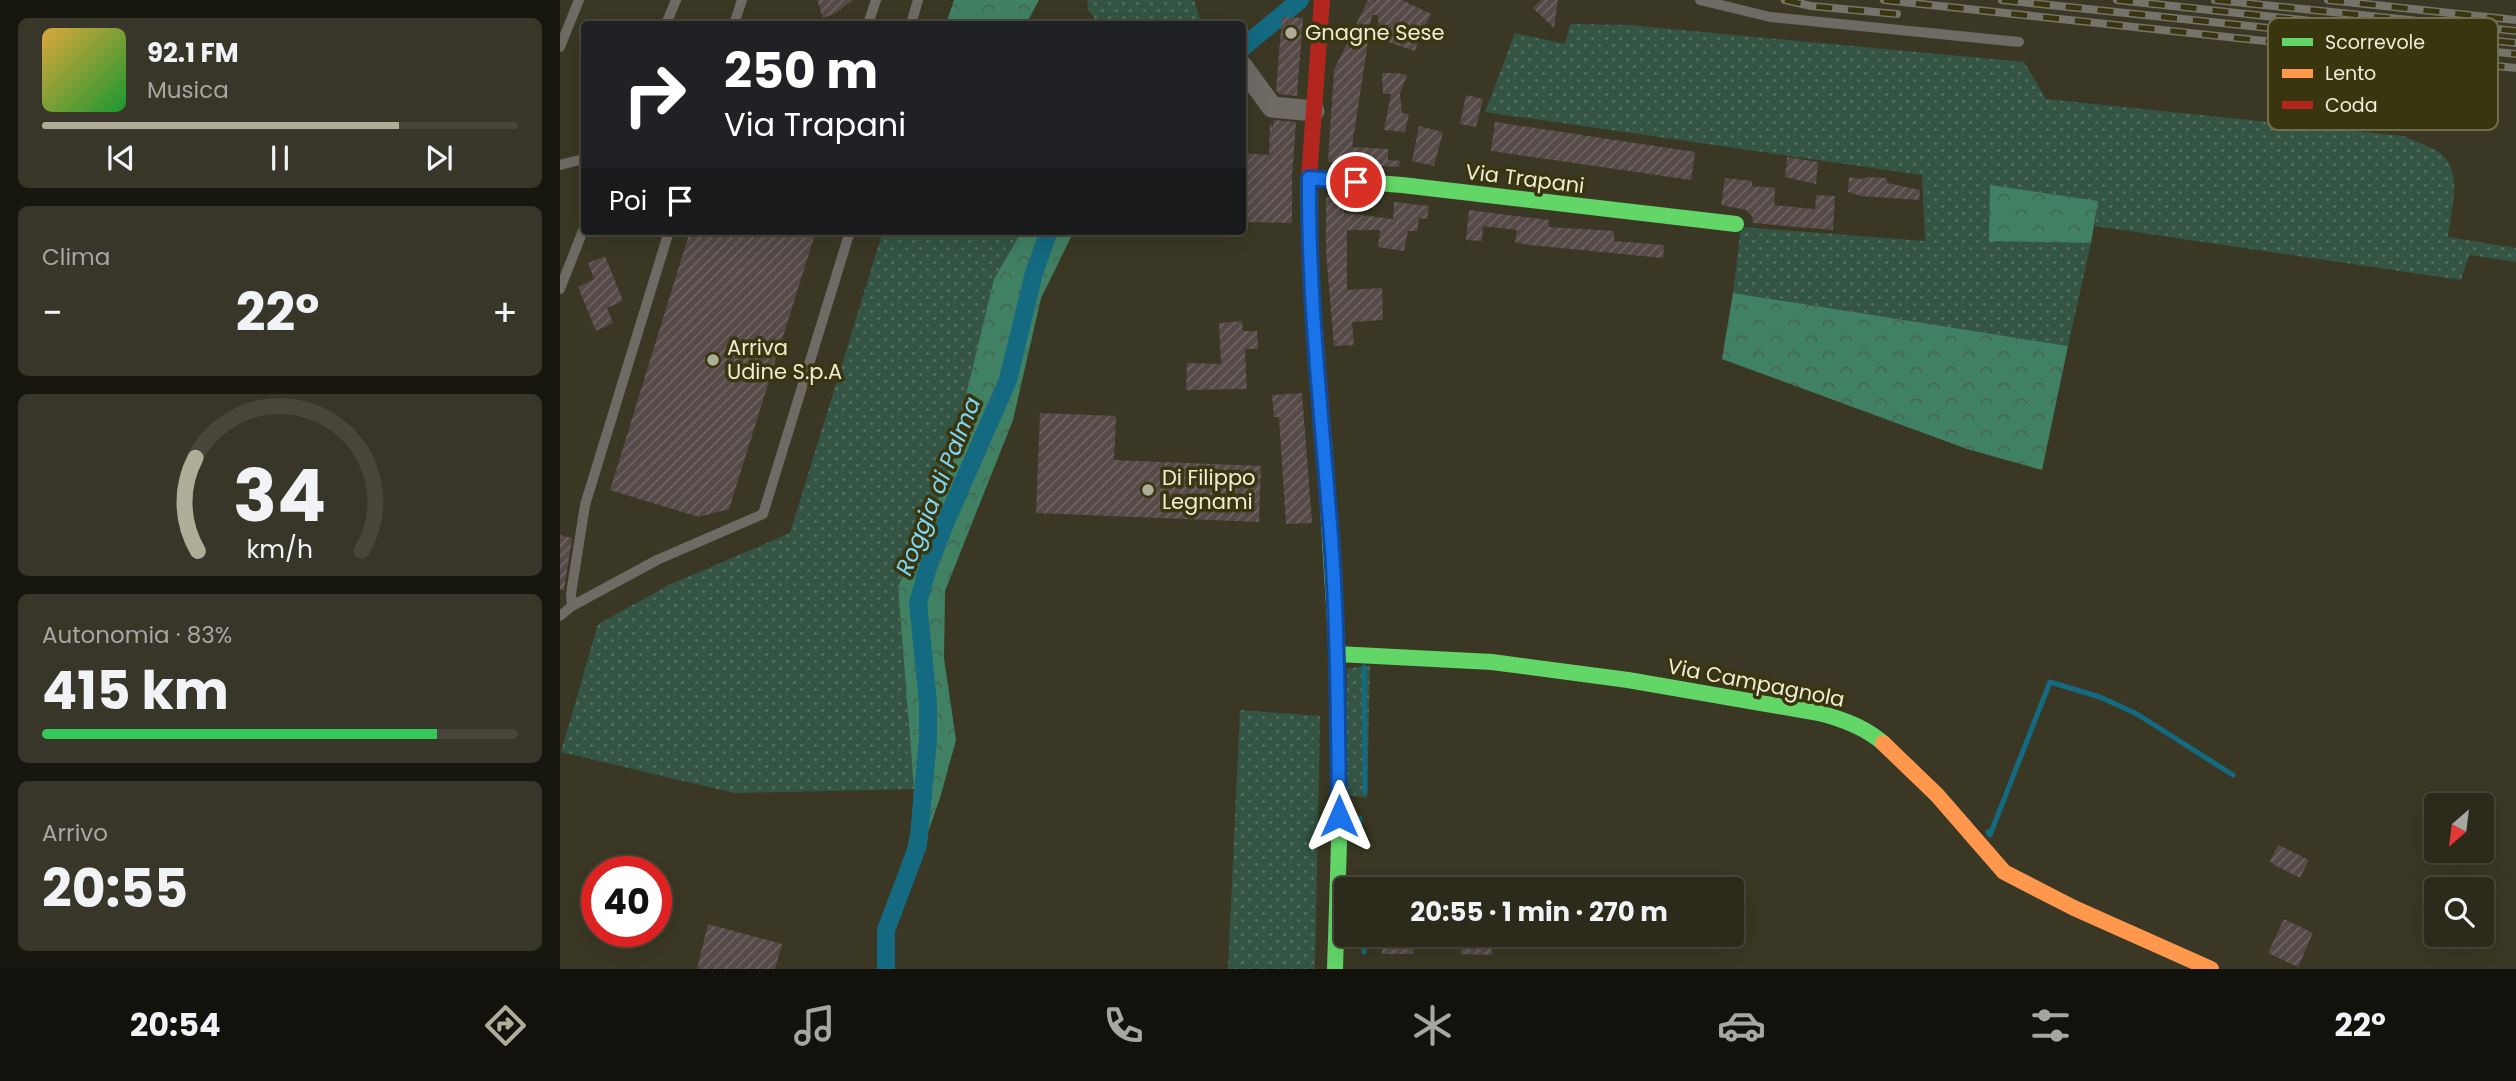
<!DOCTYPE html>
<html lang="it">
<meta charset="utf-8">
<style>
body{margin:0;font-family:Poppins,sans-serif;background:#383628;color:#f1f3f6;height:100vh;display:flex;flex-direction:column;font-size:26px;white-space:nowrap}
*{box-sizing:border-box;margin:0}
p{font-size:23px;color:#a6a7a3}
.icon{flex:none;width:38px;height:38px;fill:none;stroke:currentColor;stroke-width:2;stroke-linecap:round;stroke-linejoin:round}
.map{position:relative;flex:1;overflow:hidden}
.drawer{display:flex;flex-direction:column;gap:18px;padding:18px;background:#18170f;width:560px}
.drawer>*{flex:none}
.top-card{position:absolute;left:21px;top:21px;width:665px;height:214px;border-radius:7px;box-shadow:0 7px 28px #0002,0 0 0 2px #48463a;background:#202124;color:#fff;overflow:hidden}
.needle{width:46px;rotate:208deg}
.fabs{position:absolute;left:1864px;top:793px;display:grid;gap:14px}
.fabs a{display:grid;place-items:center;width:70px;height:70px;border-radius:7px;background:#2c2a1b;box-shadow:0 7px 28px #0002,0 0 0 2px #48463a;font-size:35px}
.speed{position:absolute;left:21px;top:856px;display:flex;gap:14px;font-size:35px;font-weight:700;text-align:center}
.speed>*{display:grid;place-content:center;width:91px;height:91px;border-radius:50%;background:#2c2a1b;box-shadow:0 7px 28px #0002,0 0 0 2px #48463a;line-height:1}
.speed .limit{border:10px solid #d22;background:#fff;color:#111}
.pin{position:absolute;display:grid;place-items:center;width:60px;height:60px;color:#fff;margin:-30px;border:4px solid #fff;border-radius:50%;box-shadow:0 2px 7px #0007}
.me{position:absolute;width:77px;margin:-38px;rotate:0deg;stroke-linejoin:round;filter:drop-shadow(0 0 5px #0008)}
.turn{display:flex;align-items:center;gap:24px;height:147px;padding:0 28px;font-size:32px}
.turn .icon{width:91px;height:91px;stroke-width:2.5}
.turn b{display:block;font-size:49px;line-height:60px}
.then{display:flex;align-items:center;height:66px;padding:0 28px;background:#0003;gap:14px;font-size:26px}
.big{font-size:52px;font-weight:700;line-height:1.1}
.drawer .card{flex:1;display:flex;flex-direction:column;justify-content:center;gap:10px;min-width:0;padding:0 24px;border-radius:10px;background:#383628}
.drawer .dial{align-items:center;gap:0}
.dial svg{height:182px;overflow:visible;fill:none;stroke:#48463a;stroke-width:7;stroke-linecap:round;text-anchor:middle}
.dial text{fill:#f1f3f6;stroke:none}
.song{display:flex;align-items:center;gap:21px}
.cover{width:84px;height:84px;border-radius:10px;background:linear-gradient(135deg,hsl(40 70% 55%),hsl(130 70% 35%))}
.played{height:7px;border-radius:4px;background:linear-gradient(90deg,#afad98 75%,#48463a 75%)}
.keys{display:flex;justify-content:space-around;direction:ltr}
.heat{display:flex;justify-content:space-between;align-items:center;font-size:38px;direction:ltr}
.charge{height:10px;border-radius:5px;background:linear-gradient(90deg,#34c759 83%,#48463a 0)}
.trip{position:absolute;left:774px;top:877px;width:410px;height:70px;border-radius:7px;background:#2c2a1b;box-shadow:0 7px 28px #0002,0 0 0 2px #48463a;font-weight:700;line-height:70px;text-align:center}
.dock{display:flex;height:112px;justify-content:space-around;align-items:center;background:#12110b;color:#a6a7a3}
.dock .icon{width:49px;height:49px}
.dock .on{color:#afad98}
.dock b{font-size:32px;color:#f1f3f6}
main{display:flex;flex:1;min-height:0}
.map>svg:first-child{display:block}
.grass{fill:url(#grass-dots)}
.forest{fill:url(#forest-crowns)}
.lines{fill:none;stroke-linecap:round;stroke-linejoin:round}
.stream{stroke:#146a81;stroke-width:5}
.canal{stroke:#146a81;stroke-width:18}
.building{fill:url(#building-hatch)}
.lane{stroke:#706a65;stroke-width:10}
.street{stroke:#706a65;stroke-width:21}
.fast{stroke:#63d668;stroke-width:16}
.slow{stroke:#ff974d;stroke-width:16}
.jam{stroke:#b3261e;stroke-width:16}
.rail-casing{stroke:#76736a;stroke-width:8}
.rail{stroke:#39360f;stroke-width:5;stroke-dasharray:16;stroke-linecap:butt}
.route-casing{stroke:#114b97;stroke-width:18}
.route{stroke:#1a73e8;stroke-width:12}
.poi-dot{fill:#afad98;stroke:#39360f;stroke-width:2.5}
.labels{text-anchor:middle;stroke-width:7;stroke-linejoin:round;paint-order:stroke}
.poi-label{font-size:21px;fill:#eeecd7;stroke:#39360f;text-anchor:start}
.street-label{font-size:21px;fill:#eeecd7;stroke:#39360f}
.water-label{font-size:23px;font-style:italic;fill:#7dd6f6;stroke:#39360f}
.key{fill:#39360f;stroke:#6f6d4b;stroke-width:2}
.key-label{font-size:19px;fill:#eeecd7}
</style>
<main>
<section class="drawer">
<div class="card">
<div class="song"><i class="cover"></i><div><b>92.1 FM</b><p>Musica</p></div></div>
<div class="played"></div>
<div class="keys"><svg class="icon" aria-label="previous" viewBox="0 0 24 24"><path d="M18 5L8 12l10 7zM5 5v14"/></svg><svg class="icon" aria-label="pause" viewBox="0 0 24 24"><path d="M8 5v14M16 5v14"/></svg><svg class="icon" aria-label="next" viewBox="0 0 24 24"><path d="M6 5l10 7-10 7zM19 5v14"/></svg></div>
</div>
<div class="card"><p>Clima</p>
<div class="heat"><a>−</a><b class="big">22°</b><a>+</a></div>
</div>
<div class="card dial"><svg viewBox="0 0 100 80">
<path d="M14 69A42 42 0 1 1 86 69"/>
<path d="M14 69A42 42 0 0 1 13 28" stroke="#afad98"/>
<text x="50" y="56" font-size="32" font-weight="700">34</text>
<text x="50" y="72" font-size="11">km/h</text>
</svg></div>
<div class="card"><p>Autonomia · 83%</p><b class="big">415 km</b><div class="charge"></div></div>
<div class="card"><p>Arrivo</p><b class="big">20:55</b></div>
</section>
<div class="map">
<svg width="1956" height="969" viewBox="0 0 1956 969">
<defs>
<pattern id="grass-dots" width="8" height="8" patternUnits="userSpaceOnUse" patternTransform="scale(1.75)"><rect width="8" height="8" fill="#345543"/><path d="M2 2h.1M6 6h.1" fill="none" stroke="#526e5d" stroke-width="1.8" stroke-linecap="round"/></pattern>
<pattern id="forest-crowns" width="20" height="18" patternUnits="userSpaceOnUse" patternTransform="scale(1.75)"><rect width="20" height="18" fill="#418163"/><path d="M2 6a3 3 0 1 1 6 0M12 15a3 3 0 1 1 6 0" fill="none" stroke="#446753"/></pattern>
<pattern id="building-hatch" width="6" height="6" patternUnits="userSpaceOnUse" patternTransform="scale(1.75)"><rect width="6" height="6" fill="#554a47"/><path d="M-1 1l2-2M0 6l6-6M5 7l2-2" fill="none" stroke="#6e6461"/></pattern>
</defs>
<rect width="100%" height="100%" fill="#3a3824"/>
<path class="grass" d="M527 0H634L642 24H538L528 9Z
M1010 24 1069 25 1464 62 1486 99 1843 136C1856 142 1879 148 1887 160 1901 180 1890 215 1888 237L1956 248V262L1909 255 1901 280 1535 226 1537 200 1429 241 1531 243 1508 346 1173 293 1181 227 1365 241 1362 175 925 112 955 33 1005 44Z
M323 231H462L434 279 384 486 338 587 354 789 174 793 1 752 38 624 109 585 230 533Z
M810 665 807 798 787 795V669Z
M680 710 760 716 755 969H668Z"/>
<path class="forest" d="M394 0H479L466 24H386Z
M1430 185 1538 201 1531 243 1429 241Z
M462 231H514L481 298 453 420 385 591 384 658 396 740 380 798 362 849 346 855 351 831 354 789 338 587 384 486 434 279Z
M1173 293 1508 346 1482 470 1407 449 1162 359Z"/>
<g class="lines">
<path class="stream" d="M804 667 805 792
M1428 832 1430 835 1490 682 1540 697 1577 714 1673 775
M799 844 800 818
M801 934 804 952"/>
<path class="canal" d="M682 48 740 0
M326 969V930L358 845 361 815 368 739V703L358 603 368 567 387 519 448 380 474 273 489 231"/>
</g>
<path class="building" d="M257 0H293L276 13 263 18Z
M808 0H815L814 3 817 0H842L871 14 865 26 863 25 855 51 819 39 818 15H812L792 147 828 149V160L840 161 839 167 768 162 774 70Z
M981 0H998L994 28 973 8Z
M722 17 743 18 737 96 719 94 716 90Z
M822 73H836L847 75 840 94 842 113 849 114 845 132 824 130 831 94H823Z
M906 95 923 99 916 127 900 124Z
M714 120 736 122 732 177V223L682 222V153L709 155 710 123 713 128Z
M935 122 1135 152 1131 180 931 151Z
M859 126 883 132 874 166 852 161Z
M1227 157 1258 162 1256 184 1225 177Z
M1289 177 1302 179 1308 177 1327 178V183L1360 190 1359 200 1301 196 1288 192Z
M1165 178 1192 181V186L1215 188 1214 205 1255 209 1256 195 1275 196 1273 230 1193 223 1192 216 1186 210 1161 205Z
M766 197 784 198V213L833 219 834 202 869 206 867 219 859 218 857 231H848L844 251 818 247 820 230H787V290L822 288 823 320 792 322 794 345 774 346 766 252Z
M909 210 989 220V227L1054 231V241L1104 245 1103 258 970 245 955 242 957 230 923 226 922 241 906 240Z
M130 231H256L169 509 139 517 50 490Z
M45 256 63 301 47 308 53 323 36 331 18 287 34 279 28 263Z
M682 321 683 331H697L698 349H685L687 389 626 390 627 363 661 364 659 323Z
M742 393 752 523 726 524 719 417H714L712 395Z
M480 413 556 416 554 460 701 466 699 522 476 513Z
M0 535 12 538 4 590H0Z
M1718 845 1749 860 1740 878 1714 865 1710 861Z
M1724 919 1753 933 1738 967 1708 953Z
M148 924 222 944 215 969H137Z
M822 934H854L853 954H822Z
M902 934H932V955L901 954Z"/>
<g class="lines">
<path class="lane" d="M1140 0 1210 17 1459 42
M106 24 116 0
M174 24 182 0
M308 24 316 0
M351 24 358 0
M0 47 19 0
M0 165 24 159
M0 289 24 228
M12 606 97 560 203 514 290 231
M0 616 12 606 11 594 25 505 109 231"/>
<path class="street" d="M682 66 712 107 754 111"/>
<path class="fast" d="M749 178 842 185 1176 224
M764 442 777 654 779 843 775 969
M777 654 932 662 1068 680 1259 713C1283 719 1305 727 1323 743"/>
<path class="slow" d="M1323 743 1377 795 1444 872 1514 908 1651 969"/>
<path class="jam" d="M762 0 749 178V253L764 442"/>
<defs>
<path id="rail" d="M1225 0 1251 6 1337 14
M1324 0 1956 68
M1442 0 1956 54
M1557 0 1956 43
M1655 0 1956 31
M1768 0 1956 20"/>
</defs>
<use href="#rail" class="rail-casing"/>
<use href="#rail" class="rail"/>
</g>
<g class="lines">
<defs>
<path id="route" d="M779 816C778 728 778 639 772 550 763 426 748 303 749 178L796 182"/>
</defs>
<use href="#route" class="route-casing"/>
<use href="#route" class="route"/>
</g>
<g class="poi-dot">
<circle cx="731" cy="33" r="7"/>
<circle cx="153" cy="360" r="7"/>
<circle cx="588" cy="490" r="7"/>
</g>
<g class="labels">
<g class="poi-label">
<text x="745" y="40">Gnagne Sese</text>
<text x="167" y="355">Arriva<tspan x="167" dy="24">Udine S.p.A</tspan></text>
<text x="602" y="485">Di Filippo<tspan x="602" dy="24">Legnami</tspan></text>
</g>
<g class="street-label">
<text transform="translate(965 179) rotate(7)" y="7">Via Trapani</text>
<text transform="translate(1196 683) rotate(11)" y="7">Via Campagnola</text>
</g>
<g class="water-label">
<text transform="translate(378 486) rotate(-68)" y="8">Roggia di Palma</text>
</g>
</g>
<rect x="1708" y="18" width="230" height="112" rx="10" class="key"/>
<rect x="1722" y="38" width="31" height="8" fill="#63d668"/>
<rect x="1722" y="69" width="31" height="9" fill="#ff974d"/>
<rect x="1722" y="101" width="31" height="8" fill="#b3261e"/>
<g class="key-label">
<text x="1765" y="49">Scorrevole</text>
<text x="1765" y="80">Lento</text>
<text x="1765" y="112">Coda</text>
</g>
</svg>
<div class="fabs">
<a><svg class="needle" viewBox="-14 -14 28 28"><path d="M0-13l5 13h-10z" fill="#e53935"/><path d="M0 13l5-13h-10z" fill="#a6a7a3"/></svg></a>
<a><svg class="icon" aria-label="search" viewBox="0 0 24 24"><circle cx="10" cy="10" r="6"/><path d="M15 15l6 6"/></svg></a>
</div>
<div class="speed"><div class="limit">40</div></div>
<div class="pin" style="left:796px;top:182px;background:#d93025"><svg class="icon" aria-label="arrive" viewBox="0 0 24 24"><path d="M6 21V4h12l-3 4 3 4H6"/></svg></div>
<svg class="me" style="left:779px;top:816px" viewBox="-20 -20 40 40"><path d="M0-17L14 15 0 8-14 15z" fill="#1a73e8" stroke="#fff" stroke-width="4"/></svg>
<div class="trip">20:55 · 1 min · 270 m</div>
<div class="top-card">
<div class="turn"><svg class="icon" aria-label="right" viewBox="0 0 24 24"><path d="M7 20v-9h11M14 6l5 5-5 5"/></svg><div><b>250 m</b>Via Trapani</div></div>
<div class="then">Poi<svg class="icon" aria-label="arrive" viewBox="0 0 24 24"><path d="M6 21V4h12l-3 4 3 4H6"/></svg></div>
</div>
</div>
</main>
<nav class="dock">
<b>20:54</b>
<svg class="icon on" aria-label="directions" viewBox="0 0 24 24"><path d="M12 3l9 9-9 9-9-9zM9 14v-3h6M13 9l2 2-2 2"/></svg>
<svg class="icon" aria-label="music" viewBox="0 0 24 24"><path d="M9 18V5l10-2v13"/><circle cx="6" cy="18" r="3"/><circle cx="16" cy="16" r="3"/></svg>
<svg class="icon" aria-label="phone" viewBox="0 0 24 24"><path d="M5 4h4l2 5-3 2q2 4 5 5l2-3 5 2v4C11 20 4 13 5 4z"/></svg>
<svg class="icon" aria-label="climate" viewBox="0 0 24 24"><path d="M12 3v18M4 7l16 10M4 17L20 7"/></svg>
<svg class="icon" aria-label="car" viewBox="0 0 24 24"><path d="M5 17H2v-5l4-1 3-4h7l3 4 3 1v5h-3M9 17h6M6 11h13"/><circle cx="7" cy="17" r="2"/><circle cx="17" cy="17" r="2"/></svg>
<svg class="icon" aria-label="filters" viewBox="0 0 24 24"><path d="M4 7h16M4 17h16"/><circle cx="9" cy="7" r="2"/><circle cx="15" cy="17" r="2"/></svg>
<b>22°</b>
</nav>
